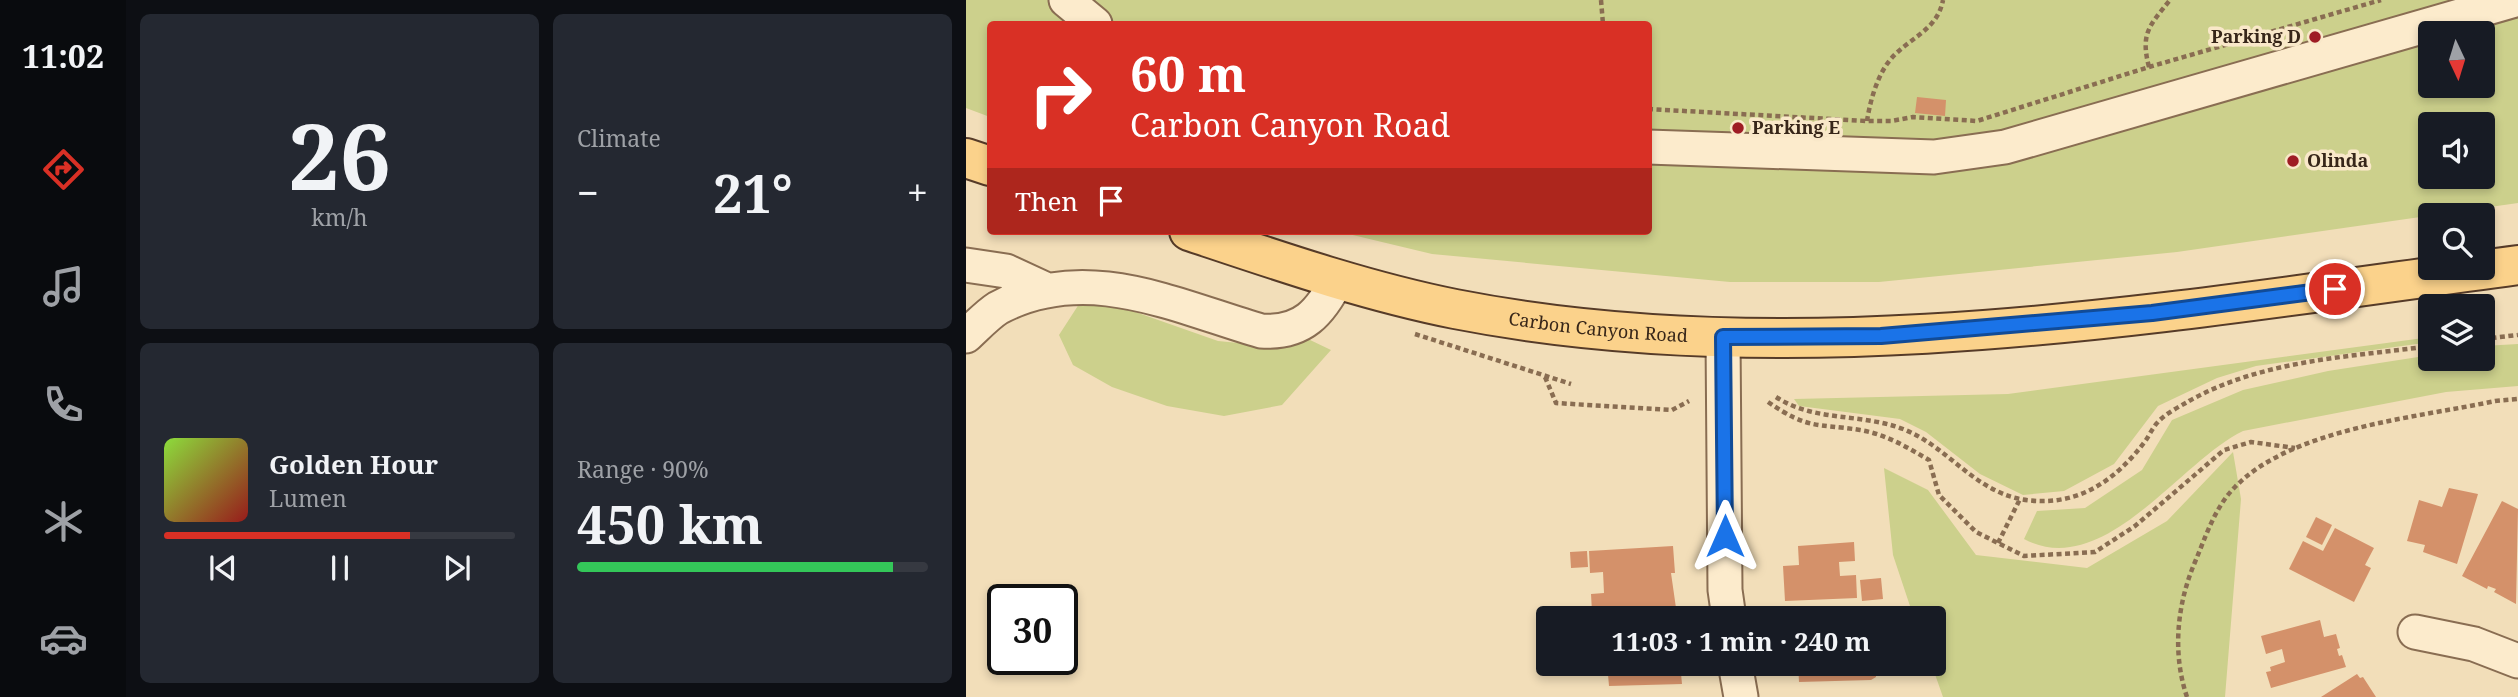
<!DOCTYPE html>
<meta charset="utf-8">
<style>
body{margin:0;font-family:"Noto Serif",serif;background:#242831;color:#f1f3f6;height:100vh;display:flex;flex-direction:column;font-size:26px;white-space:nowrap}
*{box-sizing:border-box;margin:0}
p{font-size:23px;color:#9ea1a6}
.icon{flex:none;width:38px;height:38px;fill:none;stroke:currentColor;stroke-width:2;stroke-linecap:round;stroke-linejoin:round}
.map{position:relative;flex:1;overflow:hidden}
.details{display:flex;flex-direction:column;gap:14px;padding:14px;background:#0d0f14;width:840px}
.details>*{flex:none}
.top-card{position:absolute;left:21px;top:21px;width:665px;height:214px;border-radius:7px;box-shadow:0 4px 10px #0003;background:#d93025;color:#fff;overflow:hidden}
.needle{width:46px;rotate:176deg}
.fabs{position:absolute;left:1452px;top:21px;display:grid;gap:14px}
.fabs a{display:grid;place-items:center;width:77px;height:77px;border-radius:7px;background:#171b24;box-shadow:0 4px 10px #0003;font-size:35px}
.speed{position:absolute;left:21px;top:584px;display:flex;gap:14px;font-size:35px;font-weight:700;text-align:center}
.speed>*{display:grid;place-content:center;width:91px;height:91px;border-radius:50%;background:#171b24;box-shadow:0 4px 10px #0003;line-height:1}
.speed .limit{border:4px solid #111;border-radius:10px;background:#fff;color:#111}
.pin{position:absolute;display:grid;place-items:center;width:60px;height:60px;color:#fff;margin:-30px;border:4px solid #fff;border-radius:50%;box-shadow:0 2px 7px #0007}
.me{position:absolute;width:77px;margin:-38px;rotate:0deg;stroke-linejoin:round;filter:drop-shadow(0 0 5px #0008)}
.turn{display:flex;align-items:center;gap:24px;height:147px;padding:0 28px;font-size:32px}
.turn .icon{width:91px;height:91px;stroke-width:2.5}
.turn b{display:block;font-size:49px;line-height:60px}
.then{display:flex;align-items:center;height:66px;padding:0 28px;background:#0003;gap:14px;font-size:26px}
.big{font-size:52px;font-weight:700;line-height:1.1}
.details .widget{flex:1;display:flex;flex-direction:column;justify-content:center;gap:10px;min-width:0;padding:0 24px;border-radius:10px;background:#242831}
.details .dial{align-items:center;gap:0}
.dial b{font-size:91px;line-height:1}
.song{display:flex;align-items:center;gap:21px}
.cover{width:84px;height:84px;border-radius:10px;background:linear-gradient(135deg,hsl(90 70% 55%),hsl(0 70% 35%))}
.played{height:7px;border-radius:4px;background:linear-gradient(90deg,#d93025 70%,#363941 70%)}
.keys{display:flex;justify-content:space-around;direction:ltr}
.heat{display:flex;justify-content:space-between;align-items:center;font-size:38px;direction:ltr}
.charge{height:10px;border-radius:5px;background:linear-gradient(90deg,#34c759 90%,#363941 0)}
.details .tiles{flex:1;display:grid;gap:14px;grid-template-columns:repeat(2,1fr)}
.trip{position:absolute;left:570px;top:606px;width:410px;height:70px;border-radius:7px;background:#171b24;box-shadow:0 4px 10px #0003;font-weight:700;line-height:70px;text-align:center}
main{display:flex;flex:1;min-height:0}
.menu{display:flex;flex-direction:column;width:126px;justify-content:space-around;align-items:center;background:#090b0e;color:#9ea1a6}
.menu .icon{width:49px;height:49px}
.menu .on{color:#d93025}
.menu b{font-size:32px;color:#f1f3f6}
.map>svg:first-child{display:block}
.green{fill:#ccd08c;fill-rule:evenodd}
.building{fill:#d4916a}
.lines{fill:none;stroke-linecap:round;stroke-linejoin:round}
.minor-casing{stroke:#896d52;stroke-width:37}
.major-casing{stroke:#563b28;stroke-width:42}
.path{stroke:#896d52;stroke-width:4.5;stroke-dasharray:5 3.5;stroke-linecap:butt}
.minor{stroke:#fcebcc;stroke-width:33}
.major{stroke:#fbd28b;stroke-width:38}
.route-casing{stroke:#114b97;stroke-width:18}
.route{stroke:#1a73e8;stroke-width:12}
.poi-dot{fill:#9e1c24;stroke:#f9e8c9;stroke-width:2.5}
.labels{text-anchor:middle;stroke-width:7;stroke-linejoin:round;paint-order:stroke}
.poi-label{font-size:18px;font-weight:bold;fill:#372619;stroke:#f9e8c9;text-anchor:start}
.street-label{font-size:18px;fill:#372619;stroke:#f9e8c9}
</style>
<main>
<nav class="menu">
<b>11:02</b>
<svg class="icon on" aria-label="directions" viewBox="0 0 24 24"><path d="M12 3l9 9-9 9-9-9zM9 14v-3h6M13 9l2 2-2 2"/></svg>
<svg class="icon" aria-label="music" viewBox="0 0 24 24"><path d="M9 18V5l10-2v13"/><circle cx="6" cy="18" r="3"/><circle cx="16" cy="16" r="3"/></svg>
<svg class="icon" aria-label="phone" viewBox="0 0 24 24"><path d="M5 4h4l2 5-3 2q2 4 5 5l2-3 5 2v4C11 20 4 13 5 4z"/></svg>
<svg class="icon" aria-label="climate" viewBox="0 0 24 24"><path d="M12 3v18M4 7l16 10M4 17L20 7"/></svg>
<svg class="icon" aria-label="car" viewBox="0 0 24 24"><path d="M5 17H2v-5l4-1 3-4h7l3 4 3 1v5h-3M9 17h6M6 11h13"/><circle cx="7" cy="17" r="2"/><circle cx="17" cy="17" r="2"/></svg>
</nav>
<section class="details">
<div class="tiles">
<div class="widget dial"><b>26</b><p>km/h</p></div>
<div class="widget"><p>Climate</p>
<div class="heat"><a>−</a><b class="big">21°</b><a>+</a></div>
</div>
<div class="widget">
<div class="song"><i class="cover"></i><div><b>Golden Hour</b><p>Lumen</p></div></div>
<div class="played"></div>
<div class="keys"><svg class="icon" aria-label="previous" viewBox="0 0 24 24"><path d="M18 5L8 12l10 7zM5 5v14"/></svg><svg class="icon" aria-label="pause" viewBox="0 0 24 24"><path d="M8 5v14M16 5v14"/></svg><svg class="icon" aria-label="next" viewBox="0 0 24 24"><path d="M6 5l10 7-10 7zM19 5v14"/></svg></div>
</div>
<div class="widget"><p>Range · 90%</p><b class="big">450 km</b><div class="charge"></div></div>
</div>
</section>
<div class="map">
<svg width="1552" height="697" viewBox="0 0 1552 697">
<rect width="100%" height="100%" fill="#f2deb9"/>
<path class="green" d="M0 0H1552V203L1211 252 913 282H764L466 254 370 231H682V24H24V117L0 108ZM1465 33H1517V86H1465ZM1465 124H1517V177H1465Z
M115 301 158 308 252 341 283 344 342 339 365 350 316 405 258 416 201 406 146 387 107 365 93 335Z
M1465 337V342L1290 366 1251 378 1192 406 1148 464 1098 491 1057 495 1014 474 960 432 934 419 833 406 828 399 1042 394Z
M1552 344V386L1480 392 1277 431C1213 462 1138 581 1058 539L1071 511 1119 508 1176 470 1206 420 1277 390 1362 371 1465 355V359H1517V346Z
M1267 452 1275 499 1259 697H977L965 663H968V618H948L927 555 918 468 962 490 1010 555 1121 568 1201 521Z"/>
<path class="building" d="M951 97 980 100 979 116 949 113Z
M1483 488 1512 494 1491 564 1457 552 1459 545 1441 541 1453 500 1476 507Z
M1536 501 1552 509 1550 604 1528 592 1530 589 1522 586 1521 589 1496 576Z
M1350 517 1366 525 1356 545 1340 537Z
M1369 528 1408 548 1399 565 1405 568 1388 602 1323 569 1337 541 1357 551Z
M888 542 889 561 873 562 874 576 890 575 891 598 819 601 817 566 833 565 832 546Z
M707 546 709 573H705L710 608 626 612 625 594 638 593 637 572 624 573 623 551Z
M621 551 622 567 605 568 604 552Z
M915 578 917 599 896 601 894 580Z
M1354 620 1358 637 1370 634 1374 648 1371 649 1373 656 1376 655 1380 667 1305 688 1300 672 1305 671 1304 667 1319 662 1316 649 1300 654 1295 636Z
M641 663H714L716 684 643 686Z
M832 663H909L910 677 905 680 833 682Z
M1391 674 1394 678 1397 677 1410 697H1355Z"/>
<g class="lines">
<defs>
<path id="minor" d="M100 0 129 24
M682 147 968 157 1039 147 1549 0
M0 265 40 271 81 290
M0 336C10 327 21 315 32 308 120 261 209 306 295 331 337 334 355 312 372 278
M757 337 759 590 763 618
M1449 632 1508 644 1552 661
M769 663 775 697"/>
<g id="major">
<path d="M0 158 24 166"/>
<path id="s1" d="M223 231C310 260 399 291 489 309 836 377 1206 311 1552 265"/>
</g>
</defs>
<use href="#minor" class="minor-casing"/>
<use href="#major" class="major-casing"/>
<path class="path" d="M635 0 637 24
M1183 67C1174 33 1184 25 1204 0
M682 109 901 121H925L947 117 1011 121 1183 67 1415 0
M901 121C904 102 910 80 921 64 938 39 971 33 977 0
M449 334 605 384
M1517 339 1552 335
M579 377 590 403 706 410 723 401
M810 397C848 422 895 413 937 429 981 446 1006 489 1054 499 1109 509 1149 482 1180 440 1184 434 1187 427 1192 422 1200 413 1213 407 1223 401 1296 360 1383 357 1465 346
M802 402C843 430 849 423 894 430 919 434 941 447 963 460L973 495 1010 532 1058 556 1129 552 1169 526 1258 450 1285 442 1329 448
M1032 543 1054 499
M1221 697C1206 653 1211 604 1229 562 1240 536 1249 507 1269 487 1326 428 1450 418 1529 401L1552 399"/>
<use href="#minor" class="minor"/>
<use href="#major" class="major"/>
</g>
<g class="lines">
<defs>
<path id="route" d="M759 536 757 337 915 336 1186 313 1369 289"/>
</defs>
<use href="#route" class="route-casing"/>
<use href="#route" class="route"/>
</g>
<g class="poi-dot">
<circle cx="1349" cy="37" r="7"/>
<circle cx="772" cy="128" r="7"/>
<circle cx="1327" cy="161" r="7"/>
</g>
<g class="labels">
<g class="poi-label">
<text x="1335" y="43" text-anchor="end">Parking D</text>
<text x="786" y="134">Parking E</text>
<text x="1341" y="167">Olinda</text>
</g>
<g class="street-label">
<text dy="6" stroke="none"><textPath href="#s1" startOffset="422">Carbon Canyon Road</textPath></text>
</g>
</g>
</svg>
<div class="fabs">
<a><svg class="needle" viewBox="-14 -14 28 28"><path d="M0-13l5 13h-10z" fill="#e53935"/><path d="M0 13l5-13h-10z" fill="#9ea1a6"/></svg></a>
<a><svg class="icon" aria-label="sound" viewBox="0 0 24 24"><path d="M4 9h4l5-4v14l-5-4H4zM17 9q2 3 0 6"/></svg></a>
<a><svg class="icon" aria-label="search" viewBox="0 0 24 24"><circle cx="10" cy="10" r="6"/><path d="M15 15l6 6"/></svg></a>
<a><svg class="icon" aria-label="layers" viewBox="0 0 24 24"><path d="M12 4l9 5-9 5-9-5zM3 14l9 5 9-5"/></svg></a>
</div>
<div class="speed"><div class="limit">30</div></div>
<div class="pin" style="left:1369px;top:289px;background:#d93025"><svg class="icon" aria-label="arrive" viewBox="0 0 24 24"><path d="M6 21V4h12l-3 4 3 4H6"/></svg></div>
<svg class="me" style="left:759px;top:536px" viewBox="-20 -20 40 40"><path d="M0-17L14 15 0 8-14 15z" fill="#1a73e8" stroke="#fff" stroke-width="4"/></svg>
<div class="trip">11:03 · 1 min · 240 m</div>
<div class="top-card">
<div class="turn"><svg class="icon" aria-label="right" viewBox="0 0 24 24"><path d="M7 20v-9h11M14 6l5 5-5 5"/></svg><div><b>60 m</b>Carbon Canyon Road</div></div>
<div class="then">Then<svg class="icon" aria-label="arrive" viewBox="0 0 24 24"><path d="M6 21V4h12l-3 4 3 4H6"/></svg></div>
</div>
</div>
</main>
